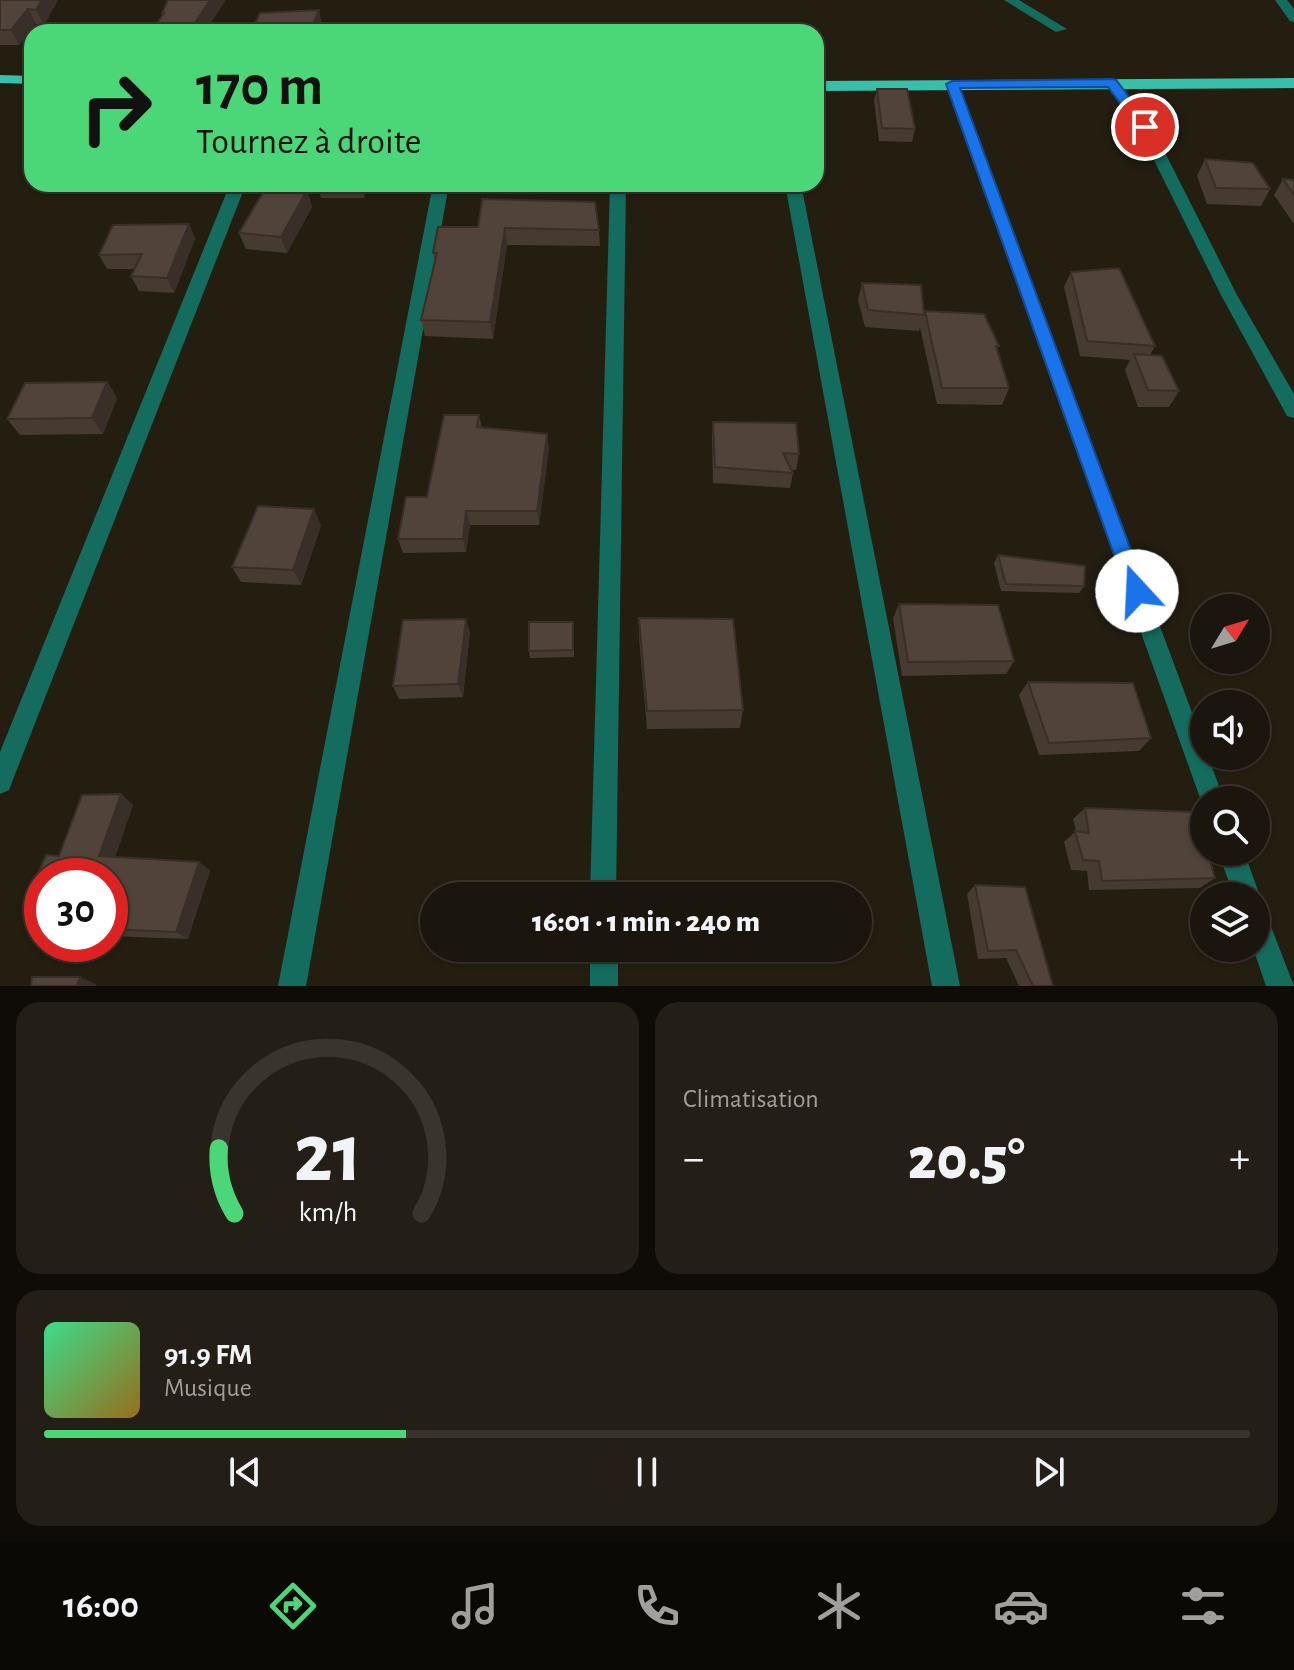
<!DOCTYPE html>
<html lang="fr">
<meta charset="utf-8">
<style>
body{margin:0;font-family:"Alegreya Sans",sans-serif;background:#241f16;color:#f1f3f6;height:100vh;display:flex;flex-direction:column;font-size:30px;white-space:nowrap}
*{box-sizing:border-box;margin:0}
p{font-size:26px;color:#a09f9d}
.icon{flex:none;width:44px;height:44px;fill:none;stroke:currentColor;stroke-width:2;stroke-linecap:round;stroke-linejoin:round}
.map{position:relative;height:986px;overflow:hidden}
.sheet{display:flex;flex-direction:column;gap:16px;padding:16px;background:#0f0c07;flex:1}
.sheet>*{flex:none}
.hud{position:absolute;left:24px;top:24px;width:800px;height:168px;border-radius:24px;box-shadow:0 2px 6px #0004,0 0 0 2px #39352e;background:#4bd677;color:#111;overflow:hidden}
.needle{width:52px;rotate:52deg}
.tools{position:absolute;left:1190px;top:594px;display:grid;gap:16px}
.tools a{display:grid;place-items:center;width:80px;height:80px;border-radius:50%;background:#1b160d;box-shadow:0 2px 6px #0004,0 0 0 2px #39352e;font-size:40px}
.speed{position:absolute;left:24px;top:858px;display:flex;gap:16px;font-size:40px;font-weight:700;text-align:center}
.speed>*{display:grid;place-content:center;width:104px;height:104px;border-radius:50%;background:#1b160d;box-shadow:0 2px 6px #0004,0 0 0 2px #39352e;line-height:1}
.speed .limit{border:12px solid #d22;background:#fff;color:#111}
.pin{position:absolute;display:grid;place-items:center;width:68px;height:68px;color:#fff;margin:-34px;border:4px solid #fff;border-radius:50%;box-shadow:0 2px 8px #0007}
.me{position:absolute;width:88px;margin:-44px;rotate:340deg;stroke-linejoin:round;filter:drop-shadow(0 0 6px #0008)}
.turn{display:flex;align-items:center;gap:28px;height:168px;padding:0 40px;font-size:36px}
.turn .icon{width:104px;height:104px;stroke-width:2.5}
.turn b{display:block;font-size:56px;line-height:68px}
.big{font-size:60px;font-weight:800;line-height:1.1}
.sheet .card{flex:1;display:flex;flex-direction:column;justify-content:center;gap:12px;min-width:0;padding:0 28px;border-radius:24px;background:#241f16}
.sheet .dial{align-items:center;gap:0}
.dial svg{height:208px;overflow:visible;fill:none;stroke:#39352e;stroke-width:7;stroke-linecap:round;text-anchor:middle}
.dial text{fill:#f1f3f6;stroke:none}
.song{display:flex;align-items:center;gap:24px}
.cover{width:96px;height:96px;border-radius:12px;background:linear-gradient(135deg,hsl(150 70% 55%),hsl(40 70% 35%))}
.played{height:8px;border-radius:4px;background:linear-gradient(90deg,#4bd677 30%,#39352e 30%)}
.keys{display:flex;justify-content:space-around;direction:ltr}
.heat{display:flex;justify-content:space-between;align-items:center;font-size:44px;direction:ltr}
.sheet .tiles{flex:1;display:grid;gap:16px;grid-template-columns:1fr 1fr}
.card:last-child{grid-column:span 2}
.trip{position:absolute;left:420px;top:882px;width:452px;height:80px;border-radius:40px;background:#1b160d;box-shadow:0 2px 6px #0004,0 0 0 2px #39352e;font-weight:800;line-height:80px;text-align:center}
.tabs{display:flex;height:128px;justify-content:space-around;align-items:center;background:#0b0905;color:#a09f9d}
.tabs .icon{width:56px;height:56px}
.tabs .on{color:#4bd677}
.tabs b{font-size:36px;color:#f1f3f6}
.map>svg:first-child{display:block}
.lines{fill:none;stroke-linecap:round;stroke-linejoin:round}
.minor{fill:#136c5e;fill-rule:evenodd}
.trunk{fill:#36c0aa;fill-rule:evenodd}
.wall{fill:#463a31}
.shaded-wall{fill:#392f28}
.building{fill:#514339;stroke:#392f28;stroke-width:2}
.route{fill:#1a73e8;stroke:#114b97;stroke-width:2}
</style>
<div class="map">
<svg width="1294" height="986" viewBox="0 0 1294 986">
<rect width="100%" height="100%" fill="#241e11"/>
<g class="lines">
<path class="minor" d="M1004 0H1019L1067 29 1056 32Z
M1275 0H1287L1294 9V22L1290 21Z
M1112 79 1117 80 1152 127 1237 295 1294 394V418L1287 416 1221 295 1138 128 1105 83Z
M952 80 959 84 1204 745V756H1208L1224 800H1204V809L945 84Z
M230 184H246L12 782 9 790 0 794V752Z
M433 184H449L306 986H278Z
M610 184H626L616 896H590Z
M785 184H801L960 986H932Z
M1218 852H1244L1260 896 1256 905V896H1234Z
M1256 907 1265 911 1294 986H1266L1253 948H1256Z
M590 948H618V986H590Z"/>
<path class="trunk" d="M0 75 32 76V84L0 83Z
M1294 78V88L816 91V81Z"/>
</g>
<path class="wall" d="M0 0H58L44 25 36 24 19 45H0Z
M877 89 915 129 912 142 879 141 874 101Z
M1205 159 1270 189 1261 206 1207 204 1197 176Z
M1283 179 1294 180V224L1274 195Z
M317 184H368L364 198H321Z
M307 190 312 207 287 253 246 249 239 233Z
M189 224 195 239 174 293 139 291 131 276 135 269H107L99 255Z
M438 227 599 230 600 246 507 245 493 339 425 336 421 320 435 262 433 253Z
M1071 272 1155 346 1150 355 1179 391 1169 407H1138L1125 370 1130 360 1080 356 1064 287Z
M862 283 924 315 919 331 865 327 858 300Z
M925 311 999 346 997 350 1009 388 1002 405 937 404 920 328Z
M107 382 117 398 103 434 20 435 7 419Z
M479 415 482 428 547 434 549 448 539 525H470L466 552 403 553 398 539Z
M713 422 799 454 796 470H791L793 473 790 488 713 483 712 437Z
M321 525 301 585 241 582 232 567Z
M998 555 1084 586 1079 593 1001 591 994 563Z
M899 604 1014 661 1006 674 902 676 893 618Z
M639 618 743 710 740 728 647 729 639 638Z
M574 629V657L530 658 529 651Z
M470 632 463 697 399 699 393 686Z
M1028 682 1151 738 1139 751 1039 755 1019 695Z
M121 794 133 805 115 857 199 862 210 871 188 939 110 936V876H42V912L24 904 46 855 59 856 82 795Z
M1085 808 1200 822 1233 852 1218 861 1210 862 1215 878 1200 888 1089 890 1087 871 1071 870 1064 842 1076 831 1073 819Z
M975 885 1053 986H1019L1006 958 978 959 967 894Z"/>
<path class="shaded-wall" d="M42 0H58L44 25 36 10Z
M210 0H226L205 32H189Z
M28 9 36 24 19 45 11 30Z
M319 10 322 24 319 32H310Z
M360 184H368L364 198Z
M307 190 312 207 287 253 281 237Z
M189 224 195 239 174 293 167 278Z
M505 228 507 245 493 339 490 322Z
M107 382 117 398 103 434 92 418Z
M547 434 549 448 539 525 537 511Z
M314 509 321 525 301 585 293 570Z
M466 511 470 525 466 552 463 539Z
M466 619 470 632 463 697 458 684Z
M121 794 133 805 112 865 99 856Z
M199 862 210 871 188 939 176 932Z
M80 977 96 984V986H77Z"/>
<path class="building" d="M0 0H42L36 10 28 9 11 30H0Z
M168 0H210L189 32H151L164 13H162Z
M319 10 310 32H251L260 13Z
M877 89H907L915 129 882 128Z
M1205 159 1253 163 1270 189 1216 188Z
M1283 179 1294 180V195Z
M266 187 307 190 281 237 239 233Z
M482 199 595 202 599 230 505 228 490 322 421 320 437 253H433L438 227H478Z
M189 224 167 278 131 276 142 254 99 255 113 225Z
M1119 268 1155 346 1087 341 1071 272Z
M862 283 921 285 924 315 868 310Z
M925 311 984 314 999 346H996L1009 388H942Z
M1134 354 1162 356 1179 391 1148 390Z
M107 382 92 418 7 419 25 383Z
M444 415H479L477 427 547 434 537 511H466L463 539H398L406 497H427Z
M713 422 796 423 799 454 783 453 793 473 715 467Z
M258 506 314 509 293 570 232 567Z
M998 555 1085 566 1084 586 1006 584Z
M899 604 998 605 1014 661 908 662Z
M639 618 733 619 743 710 647 711Z
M466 619 458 684 393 686 403 620Z
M529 622H573V650L529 651Z
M1028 682 1133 683 1151 738 1049 743Z
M121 794 99 856 199 862 176 932 110 929V876H42V905L24 904 46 855 59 856 82 795Z
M1085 808 1195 812 1200 822H1204V852H1222L1208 853 1215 878 1102 881 1099 861 1083 860 1075 831 1089 833Z
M975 885 1025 887 1053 986H1033L1016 950 988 951Z
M32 977H80L77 986H31Z"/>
<path class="route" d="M1112 79 1116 80 1150 124V130H1140L1108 87 960 88 1146 591 1144 597 1137 600 1130 597 1127 591 946 84 952 81Z"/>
</svg>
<div class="tools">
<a><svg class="needle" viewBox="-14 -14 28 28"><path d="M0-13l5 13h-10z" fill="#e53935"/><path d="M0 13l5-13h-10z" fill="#a09f9d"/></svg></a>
<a><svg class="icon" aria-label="sound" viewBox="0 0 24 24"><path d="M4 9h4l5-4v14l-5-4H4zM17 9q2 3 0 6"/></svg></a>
<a><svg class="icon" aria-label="search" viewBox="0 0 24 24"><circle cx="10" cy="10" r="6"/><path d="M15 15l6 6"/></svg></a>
<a><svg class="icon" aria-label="layers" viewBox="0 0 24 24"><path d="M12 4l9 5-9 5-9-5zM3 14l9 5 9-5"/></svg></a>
</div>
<div class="speed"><div class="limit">30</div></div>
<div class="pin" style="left:1145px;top:127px;background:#d93025"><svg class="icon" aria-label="arrive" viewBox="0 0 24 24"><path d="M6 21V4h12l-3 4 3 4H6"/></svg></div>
<svg class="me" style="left:1137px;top:591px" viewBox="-20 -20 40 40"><circle r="19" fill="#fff"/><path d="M0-13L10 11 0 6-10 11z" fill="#1a73e8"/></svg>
<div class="trip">16:01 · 1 min · 240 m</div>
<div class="hud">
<div class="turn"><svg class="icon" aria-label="right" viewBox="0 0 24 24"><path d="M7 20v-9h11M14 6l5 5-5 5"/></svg><div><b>170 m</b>Tournez à droite</div></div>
</div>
</div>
<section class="sheet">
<div class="tiles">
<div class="card dial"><svg viewBox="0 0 100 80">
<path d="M14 69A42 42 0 1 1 86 69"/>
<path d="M14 69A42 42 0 0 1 8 44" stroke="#4bd677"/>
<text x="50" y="56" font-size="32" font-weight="700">21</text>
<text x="50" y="72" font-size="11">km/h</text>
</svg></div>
<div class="card"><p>Climatisation</p>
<div class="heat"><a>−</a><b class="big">20.5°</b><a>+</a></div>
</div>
<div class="card">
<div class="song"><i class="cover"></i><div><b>91.9 FM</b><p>Musique</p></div></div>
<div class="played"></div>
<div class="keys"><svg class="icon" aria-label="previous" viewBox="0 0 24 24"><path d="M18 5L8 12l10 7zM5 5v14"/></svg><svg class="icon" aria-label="pause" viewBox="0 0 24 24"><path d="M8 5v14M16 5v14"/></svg><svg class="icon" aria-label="next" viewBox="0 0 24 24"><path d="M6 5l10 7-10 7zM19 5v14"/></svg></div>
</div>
</div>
</section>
<nav class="tabs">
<b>16:00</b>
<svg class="icon on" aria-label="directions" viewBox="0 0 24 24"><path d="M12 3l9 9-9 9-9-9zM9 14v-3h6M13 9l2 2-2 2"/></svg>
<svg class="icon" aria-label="music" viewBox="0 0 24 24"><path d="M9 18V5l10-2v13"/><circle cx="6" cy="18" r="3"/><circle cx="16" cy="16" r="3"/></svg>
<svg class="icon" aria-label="phone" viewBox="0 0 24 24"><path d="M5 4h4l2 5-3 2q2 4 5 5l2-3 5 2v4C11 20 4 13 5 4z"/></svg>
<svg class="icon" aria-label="climate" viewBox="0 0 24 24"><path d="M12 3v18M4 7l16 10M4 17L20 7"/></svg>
<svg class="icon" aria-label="car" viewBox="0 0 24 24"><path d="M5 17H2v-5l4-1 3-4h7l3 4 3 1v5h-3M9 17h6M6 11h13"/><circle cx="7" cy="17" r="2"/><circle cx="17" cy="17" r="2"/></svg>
<svg class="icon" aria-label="filters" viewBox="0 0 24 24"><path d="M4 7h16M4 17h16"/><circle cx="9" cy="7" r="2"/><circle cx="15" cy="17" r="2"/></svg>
</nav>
